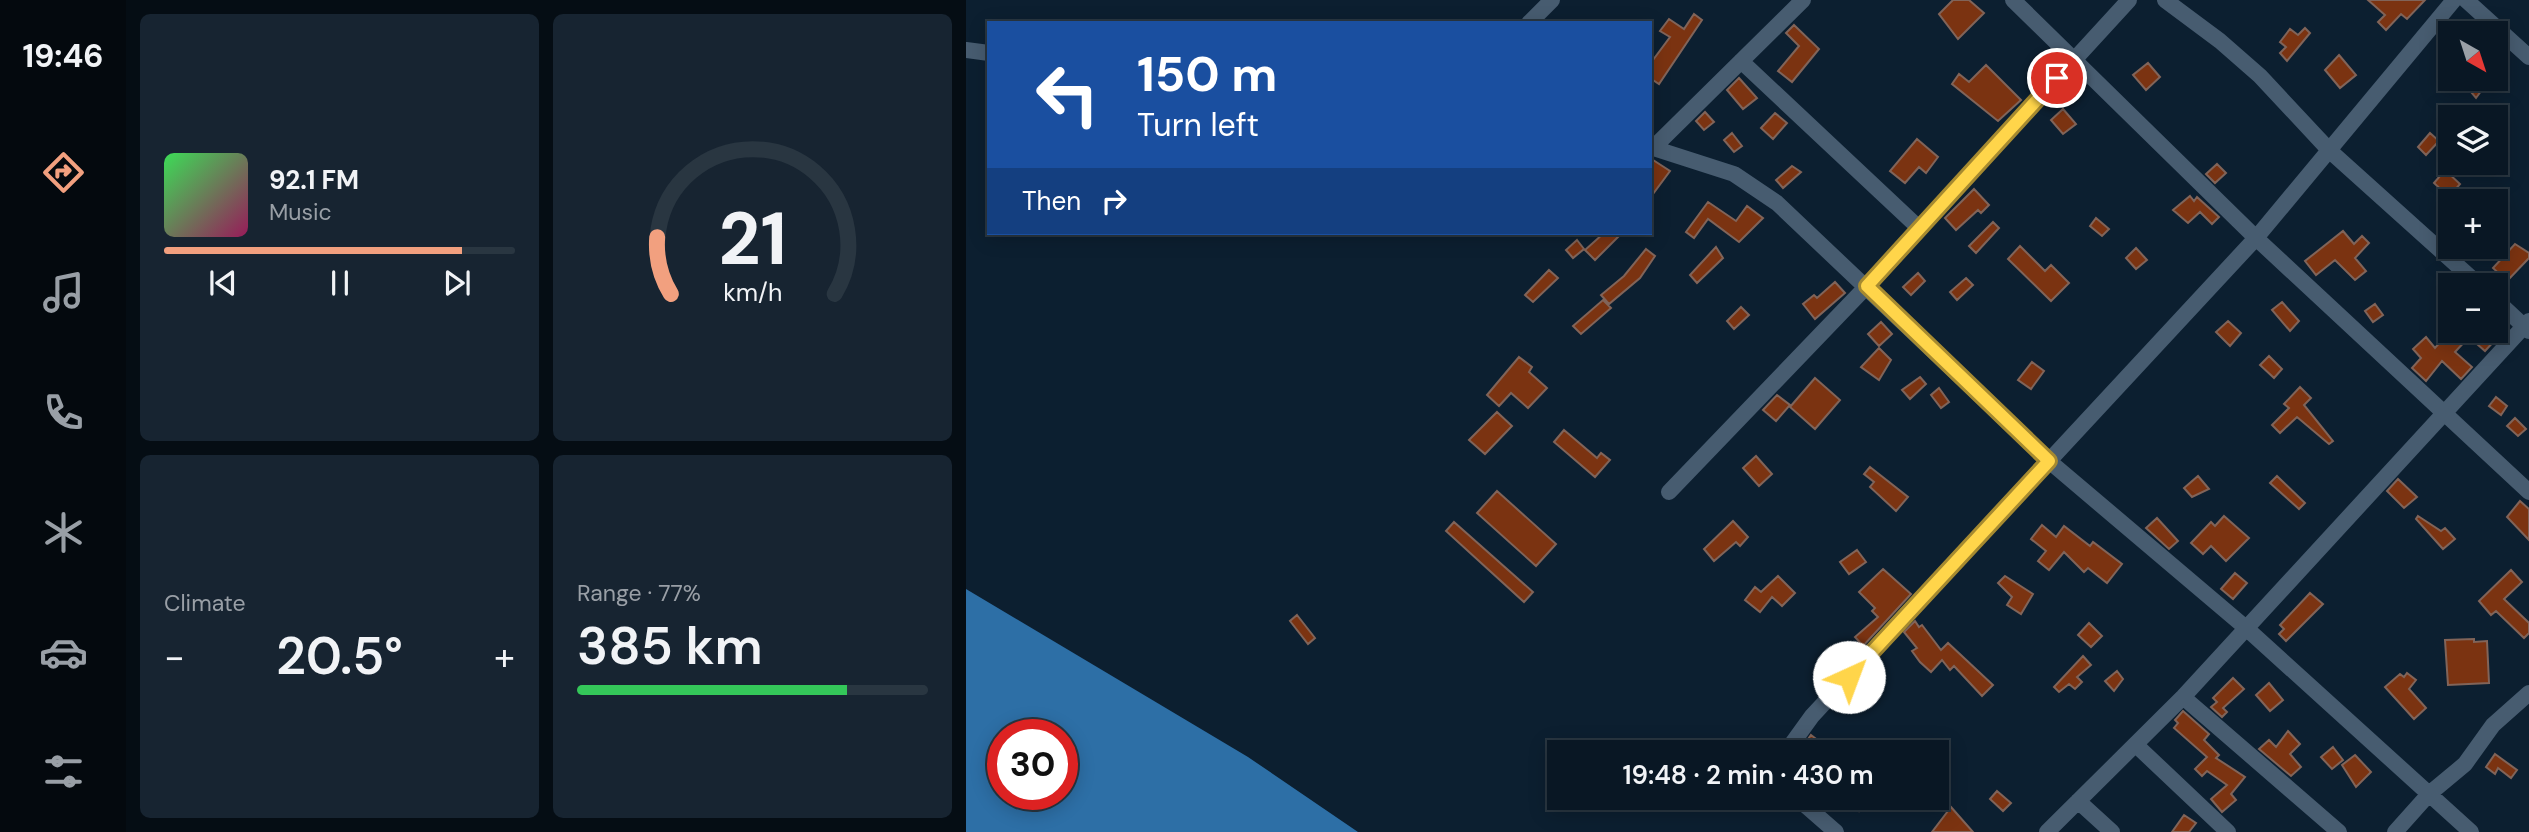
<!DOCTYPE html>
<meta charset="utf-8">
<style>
body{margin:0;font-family:"DM Sans",sans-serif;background:#172431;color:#f1f3f6;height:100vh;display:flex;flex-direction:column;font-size:26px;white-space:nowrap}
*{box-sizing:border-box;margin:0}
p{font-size:23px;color:#999fa6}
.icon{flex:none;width:38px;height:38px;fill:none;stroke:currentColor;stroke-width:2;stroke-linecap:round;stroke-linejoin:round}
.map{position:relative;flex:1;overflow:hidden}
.side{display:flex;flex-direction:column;gap:14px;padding:14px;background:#050d14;width:840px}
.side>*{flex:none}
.hud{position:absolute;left:21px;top:21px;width:665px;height:214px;border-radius:0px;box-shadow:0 4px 18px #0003,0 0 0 2px #293641;background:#1a4fa0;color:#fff;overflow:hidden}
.needle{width:46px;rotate:141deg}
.tools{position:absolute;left:1472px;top:21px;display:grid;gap:14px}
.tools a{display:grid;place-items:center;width:70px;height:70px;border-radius:0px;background:#091724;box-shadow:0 4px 18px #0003,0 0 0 2px #293641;font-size:35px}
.speed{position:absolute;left:21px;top:719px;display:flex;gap:14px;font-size:35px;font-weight:700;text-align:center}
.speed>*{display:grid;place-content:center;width:91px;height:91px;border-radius:50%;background:#091724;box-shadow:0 4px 18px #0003,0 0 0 2px #293641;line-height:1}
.speed .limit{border:10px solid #d22;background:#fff;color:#111}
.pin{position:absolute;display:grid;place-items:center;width:60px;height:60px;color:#fff;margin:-30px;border:4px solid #fff;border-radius:50%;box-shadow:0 2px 7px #0007}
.me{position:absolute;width:77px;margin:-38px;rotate:43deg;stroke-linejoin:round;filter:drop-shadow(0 0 5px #0008)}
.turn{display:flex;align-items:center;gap:24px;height:147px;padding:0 35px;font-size:32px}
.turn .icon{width:91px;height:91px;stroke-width:2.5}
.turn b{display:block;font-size:49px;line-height:60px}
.then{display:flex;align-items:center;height:66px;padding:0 35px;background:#0003;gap:14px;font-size:26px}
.big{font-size:52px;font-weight:600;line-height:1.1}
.side .tile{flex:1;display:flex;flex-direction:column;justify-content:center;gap:10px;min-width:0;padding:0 24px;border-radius:10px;background:#172431}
.side .dial{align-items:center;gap:0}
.dial svg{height:182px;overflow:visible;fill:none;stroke:#293641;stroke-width:7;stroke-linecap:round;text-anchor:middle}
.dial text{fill:#f1f3f6;stroke:none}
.song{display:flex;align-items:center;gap:21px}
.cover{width:84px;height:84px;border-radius:10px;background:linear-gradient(135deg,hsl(130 70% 55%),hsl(330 70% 35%))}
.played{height:7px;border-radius:4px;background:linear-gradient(90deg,#f2a07f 85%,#293641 85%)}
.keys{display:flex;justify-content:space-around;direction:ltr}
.heat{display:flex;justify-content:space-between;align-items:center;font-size:38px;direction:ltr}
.charge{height:10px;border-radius:5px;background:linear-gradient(90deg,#34c759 77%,#293641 0)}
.side .tiles{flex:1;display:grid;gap:14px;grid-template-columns:repeat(2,1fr)}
.trip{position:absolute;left:581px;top:740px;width:402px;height:70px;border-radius:0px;background:#091724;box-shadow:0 4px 18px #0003,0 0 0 2px #293641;font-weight:600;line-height:70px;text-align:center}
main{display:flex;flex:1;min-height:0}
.dock{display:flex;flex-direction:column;width:126px;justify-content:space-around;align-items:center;background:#04090e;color:#999fa6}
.dock .icon{width:49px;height:49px}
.dock .selected{color:#f2a07f}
.dock b{font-size:32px;color:#f1f3f6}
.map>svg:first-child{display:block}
.water{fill:#2d6fa6;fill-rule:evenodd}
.building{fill:#7b3311;stroke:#816459;stroke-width:2}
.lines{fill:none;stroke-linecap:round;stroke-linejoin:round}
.minor{stroke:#475c70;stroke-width:16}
.route-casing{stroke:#a68a30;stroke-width:18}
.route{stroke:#ffd54a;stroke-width:12}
</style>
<main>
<nav class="dock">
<b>19:46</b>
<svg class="icon selected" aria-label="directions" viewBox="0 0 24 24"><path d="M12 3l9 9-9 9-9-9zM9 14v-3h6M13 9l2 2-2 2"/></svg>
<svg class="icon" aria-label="music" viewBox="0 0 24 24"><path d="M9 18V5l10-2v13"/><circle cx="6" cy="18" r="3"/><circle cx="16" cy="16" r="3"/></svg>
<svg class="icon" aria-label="phone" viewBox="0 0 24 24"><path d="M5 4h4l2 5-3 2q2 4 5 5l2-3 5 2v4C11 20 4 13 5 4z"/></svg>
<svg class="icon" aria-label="climate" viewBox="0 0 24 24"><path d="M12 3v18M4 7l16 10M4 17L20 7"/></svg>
<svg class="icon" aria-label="car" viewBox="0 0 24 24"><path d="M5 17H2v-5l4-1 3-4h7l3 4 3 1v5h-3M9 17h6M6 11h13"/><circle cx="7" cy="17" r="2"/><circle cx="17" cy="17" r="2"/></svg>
<svg class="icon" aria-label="filters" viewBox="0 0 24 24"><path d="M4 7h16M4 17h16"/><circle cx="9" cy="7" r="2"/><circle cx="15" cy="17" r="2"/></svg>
</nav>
<section class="side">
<div class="tiles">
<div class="tile">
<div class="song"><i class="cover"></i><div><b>92.1 FM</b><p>Music</p></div></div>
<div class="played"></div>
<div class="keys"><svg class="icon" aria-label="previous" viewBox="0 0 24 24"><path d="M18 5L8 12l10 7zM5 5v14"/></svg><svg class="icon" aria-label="pause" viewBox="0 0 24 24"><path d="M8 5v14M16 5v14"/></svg><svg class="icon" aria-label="next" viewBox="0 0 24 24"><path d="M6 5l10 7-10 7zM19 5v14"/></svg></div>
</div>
<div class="tile dial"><svg viewBox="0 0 100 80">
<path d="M14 69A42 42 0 1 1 86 69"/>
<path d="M14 69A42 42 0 0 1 8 44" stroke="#f2a07f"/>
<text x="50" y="56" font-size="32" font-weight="700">21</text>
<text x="50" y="72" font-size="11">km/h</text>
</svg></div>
<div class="tile"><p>Climate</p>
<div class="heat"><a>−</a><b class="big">20.5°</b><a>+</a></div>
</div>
<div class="tile"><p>Range · 77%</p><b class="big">385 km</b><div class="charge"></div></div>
</div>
</section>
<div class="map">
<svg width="1563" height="832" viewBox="0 0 1563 832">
<rect width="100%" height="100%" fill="#0c1f30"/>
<path class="water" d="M0 589 282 757 392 832H0ZM37 735H96V794H37Z"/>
<path class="building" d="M987 0H1003L1018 13 992 39 973 14Z
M1402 0H1459L1441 19 1435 14 1420 30 1412 22 1419 15Z
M728 14 736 20 693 84 684 78V64L704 37 694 31 703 19 718 29Z
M828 25 853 49 826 82 812 71 833 46 820 33Z
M1339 28 1344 33 1321 61 1314 53 1320 47 1314 42 1324 29 1332 35Z
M1373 55 1390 75 1374 88 1359 70Z
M1182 63 1194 77 1180 90 1167 75Z
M1020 65 1055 100 1032 121 986 84 993 74 1003 82Z
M773 78 791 98 777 109 761 90Z
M1494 79H1524L1510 98Z
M1097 109 1110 124 1097 134 1085 120Z
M739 112 748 122 738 130 730 121Z
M809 113 821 123 807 139 795 128Z
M766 133 776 146 768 152 758 140Z
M1464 133 1473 141 1460 155 1452 147Z
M951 139 972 157 960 173 953 167 939 183 924 171Z
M684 158 704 171 684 198Z
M1251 164 1260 173 1249 183 1240 174Z
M826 166 835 172 817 188 810 180Z
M1479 170 1494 184 1483 197 1468 183Z
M1008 189 1023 205 1015 213 1012 210 990 230 979 218Z
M1224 196 1228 201 1231 197 1253 217 1246 224 1234 212 1222 223 1207 210Z
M742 202 770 221 781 206 797 218 773 242 742 219 728 238 720 232Z
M1130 218 1143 229 1136 236 1124 226Z
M1027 222 1033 228 1010 253 1003 246Z
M1377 231 1388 244 1396 236 1403 243 1389 258 1400 271 1389 280 1369 260 1350 275 1339 261Z
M638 233H656L629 260 619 250Z
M611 240 618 249 607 258 600 250Z
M1549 244 1563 253V258L1541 281 1527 268Z
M1054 246 1079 271 1085 265 1103 283 1085 301 1042 259Z
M750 247 757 258 731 283 724 275Z
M1170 248 1181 260 1170 269 1160 258Z
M680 249 689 256 674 278 643 304 635 295 658 276Z
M583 270 592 278 567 302 559 295Z
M952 273 959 281 945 295 937 287Z
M1000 278 1007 285 991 300 984 292Z
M869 282 879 293 849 319 837 304 848 295 851 298Z
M637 300 645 308 615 334 607 326Z
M1316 302 1333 321 1324 331 1306 310Z
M1409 304 1417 315 1407 322 1399 311Z
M775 307 783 315 768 329 761 321Z
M1262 321 1275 333 1264 346 1250 332Z
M915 322 926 334 913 346 902 334Z
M1484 331H1520L1530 339 1519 351 1503 337 1489 352 1506 367 1495 379 1476 361 1460 381 1446 368 1455 358 1447 349 1460 337 1469 348Z
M913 348 925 360 913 380 895 367Z
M1303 356 1316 369 1308 378 1294 365Z
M553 357 566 367 563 372 581 388 562 408 545 393 533 406 521 395Z
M1066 362 1078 371 1065 389 1052 380Z
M954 377 960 384 944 399 936 390Z
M849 378 874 400 849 429 824 407Z
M1334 387 1345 398 1338 405 1367 441 1363 444 1331 417 1314 433 1306 425 1323 408 1318 404Z
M973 388 983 402 975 408 965 395Z
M811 395 824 405 810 421 797 410Z
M1530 397 1541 406 1535 415 1523 406Z
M531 412 546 426 519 454 503 440Z
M1549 418 1560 429 1552 436 1541 426Z
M598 430 631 458 635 453 644 460 629 477 588 442Z
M790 456 806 474 793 486 777 468Z
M904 467 942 497 930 511 904 487 908 482 898 474Z
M1232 476 1243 489 1226 497 1218 488Z
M1311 476 1339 503 1333 509 1304 483Z
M1432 479 1451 497 1438 508 1421 491Z
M531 491 590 544 570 566 511 513Z
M1554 501 1563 509V540L1541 517Z
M1258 516 1283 538 1260 561 1245 546 1237 554 1225 543 1245 522 1249 526Z
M1452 516 1475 531 1479 528 1489 539 1477 549 1450 519Z
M1191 518 1212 541 1203 549 1180 528Z
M767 521 782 537 774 546 770 542 748 561 738 549Z
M488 522 567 592 558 602 480 531Z
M1076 525 1090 537 1098 526 1124 546 1127 542 1156 564 1141 583 1122 568 1118 572 1098 552 1083 570 1072 561 1080 551 1065 539Z
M891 550 900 562 883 574 874 562Z
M917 569 945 594 897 646 889 637 912 617 906 611 909 608 893 592Z
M1545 570 1556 582 1538 599 1563 623V633L1558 638 1530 611 1525 615 1513 601Z
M1269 573 1281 583 1267 599 1255 589Z
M812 576 829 593 816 606 806 597 794 612 779 600 789 587 795 592Z
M1039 576 1067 594 1055 614 1041 605 1046 597 1032 583Z
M1344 593 1357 604 1320 641 1313 634 1318 629 1314 625Z
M331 615 349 638 342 644 324 621Z
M949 621 953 627 956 625 975 650 982 643 1027 685 1016 696 988 666 984 670 976 660 965 672 954 662 946 651 951 648 938 632Z
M1123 623 1136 636 1125 647 1112 635Z
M1508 639V642L1521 641 1523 683 1482 685 1479 640Z
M1117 656 1125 665 1111 677 1116 682 1109 689 1103 684 1093 692 1088 687Z
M1151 671 1157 679 1148 691 1139 681Z
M1441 673 1450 680 1443 689 1460 708 1448 719 1419 687 1434 674 1438 677Z
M1267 678 1278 689 1257 708 1261 712 1256 717 1245 707 1251 702 1247 698Z
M1303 683 1317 700 1304 711 1290 695Z
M1217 711 1243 734 1238 740 1253 755 1250 758 1279 777 1265 794 1270 800 1256 812 1245 799 1261 785 1241 771 1236 776 1229 769 1241 757 1208 728 1212 723 1209 720Z
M1322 731 1334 744 1324 754 1335 767 1325 776 1293 749 1303 740 1310 747Z
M845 735 867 752H839L835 749Z
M1367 747 1377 760 1366 769 1355 757Z
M1529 754 1551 770 1545 778 1532 768 1529 774 1520 767Z
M1389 755 1405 772 1390 787 1376 765Z
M1031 791 1045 803 1037 811 1024 799Z
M878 798H905L893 811Z
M985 807 992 815 1007 832H966Z
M1218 815 1230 823 1223 832H1206Z"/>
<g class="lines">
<path class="minor" d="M1047 0 1290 238 1563 492
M1199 0 1254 41 1294 76 1364 151 1513 285
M1500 0 1563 57
M563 23 586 0
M0 50 23 53
M775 61 954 229
M684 147 768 174 811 203 1083 461 1280 628 1505 832
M687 148 837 0
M1530 300 1563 331
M703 492 901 286 1163 0
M1217 697 1373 832
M1170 745 1262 832
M820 752 846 716 1290 238 1488 0
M831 798 870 832
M1112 801 1146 832
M1081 832 1217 697 1563 321
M1429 832 1463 794 1499 764 1527 725 1563 693"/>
</g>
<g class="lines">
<defs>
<path id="route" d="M883 677 1083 461 901 286 1091 78"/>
</defs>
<use href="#route" class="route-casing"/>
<use href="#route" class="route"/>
</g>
</svg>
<div class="tools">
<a><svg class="needle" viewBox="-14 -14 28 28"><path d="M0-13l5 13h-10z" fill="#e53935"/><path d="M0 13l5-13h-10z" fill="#999fa6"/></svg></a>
<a><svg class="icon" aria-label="layers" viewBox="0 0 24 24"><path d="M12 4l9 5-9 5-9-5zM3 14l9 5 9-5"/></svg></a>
<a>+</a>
<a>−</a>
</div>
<div class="speed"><div class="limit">30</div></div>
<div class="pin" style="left:1091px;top:78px;background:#d93025"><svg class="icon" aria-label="arrive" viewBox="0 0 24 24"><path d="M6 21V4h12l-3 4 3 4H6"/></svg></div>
<svg class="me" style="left:883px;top:677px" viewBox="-20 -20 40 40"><circle r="19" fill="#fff"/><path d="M0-13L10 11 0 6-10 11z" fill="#ffd54a"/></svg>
<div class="trip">19:48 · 2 min · 430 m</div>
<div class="hud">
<div class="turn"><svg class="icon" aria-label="left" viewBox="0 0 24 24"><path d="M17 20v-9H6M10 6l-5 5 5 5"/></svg><div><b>150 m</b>Turn left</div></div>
<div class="then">Then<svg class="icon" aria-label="right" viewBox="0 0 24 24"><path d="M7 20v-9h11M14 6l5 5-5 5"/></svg></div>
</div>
</div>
</main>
